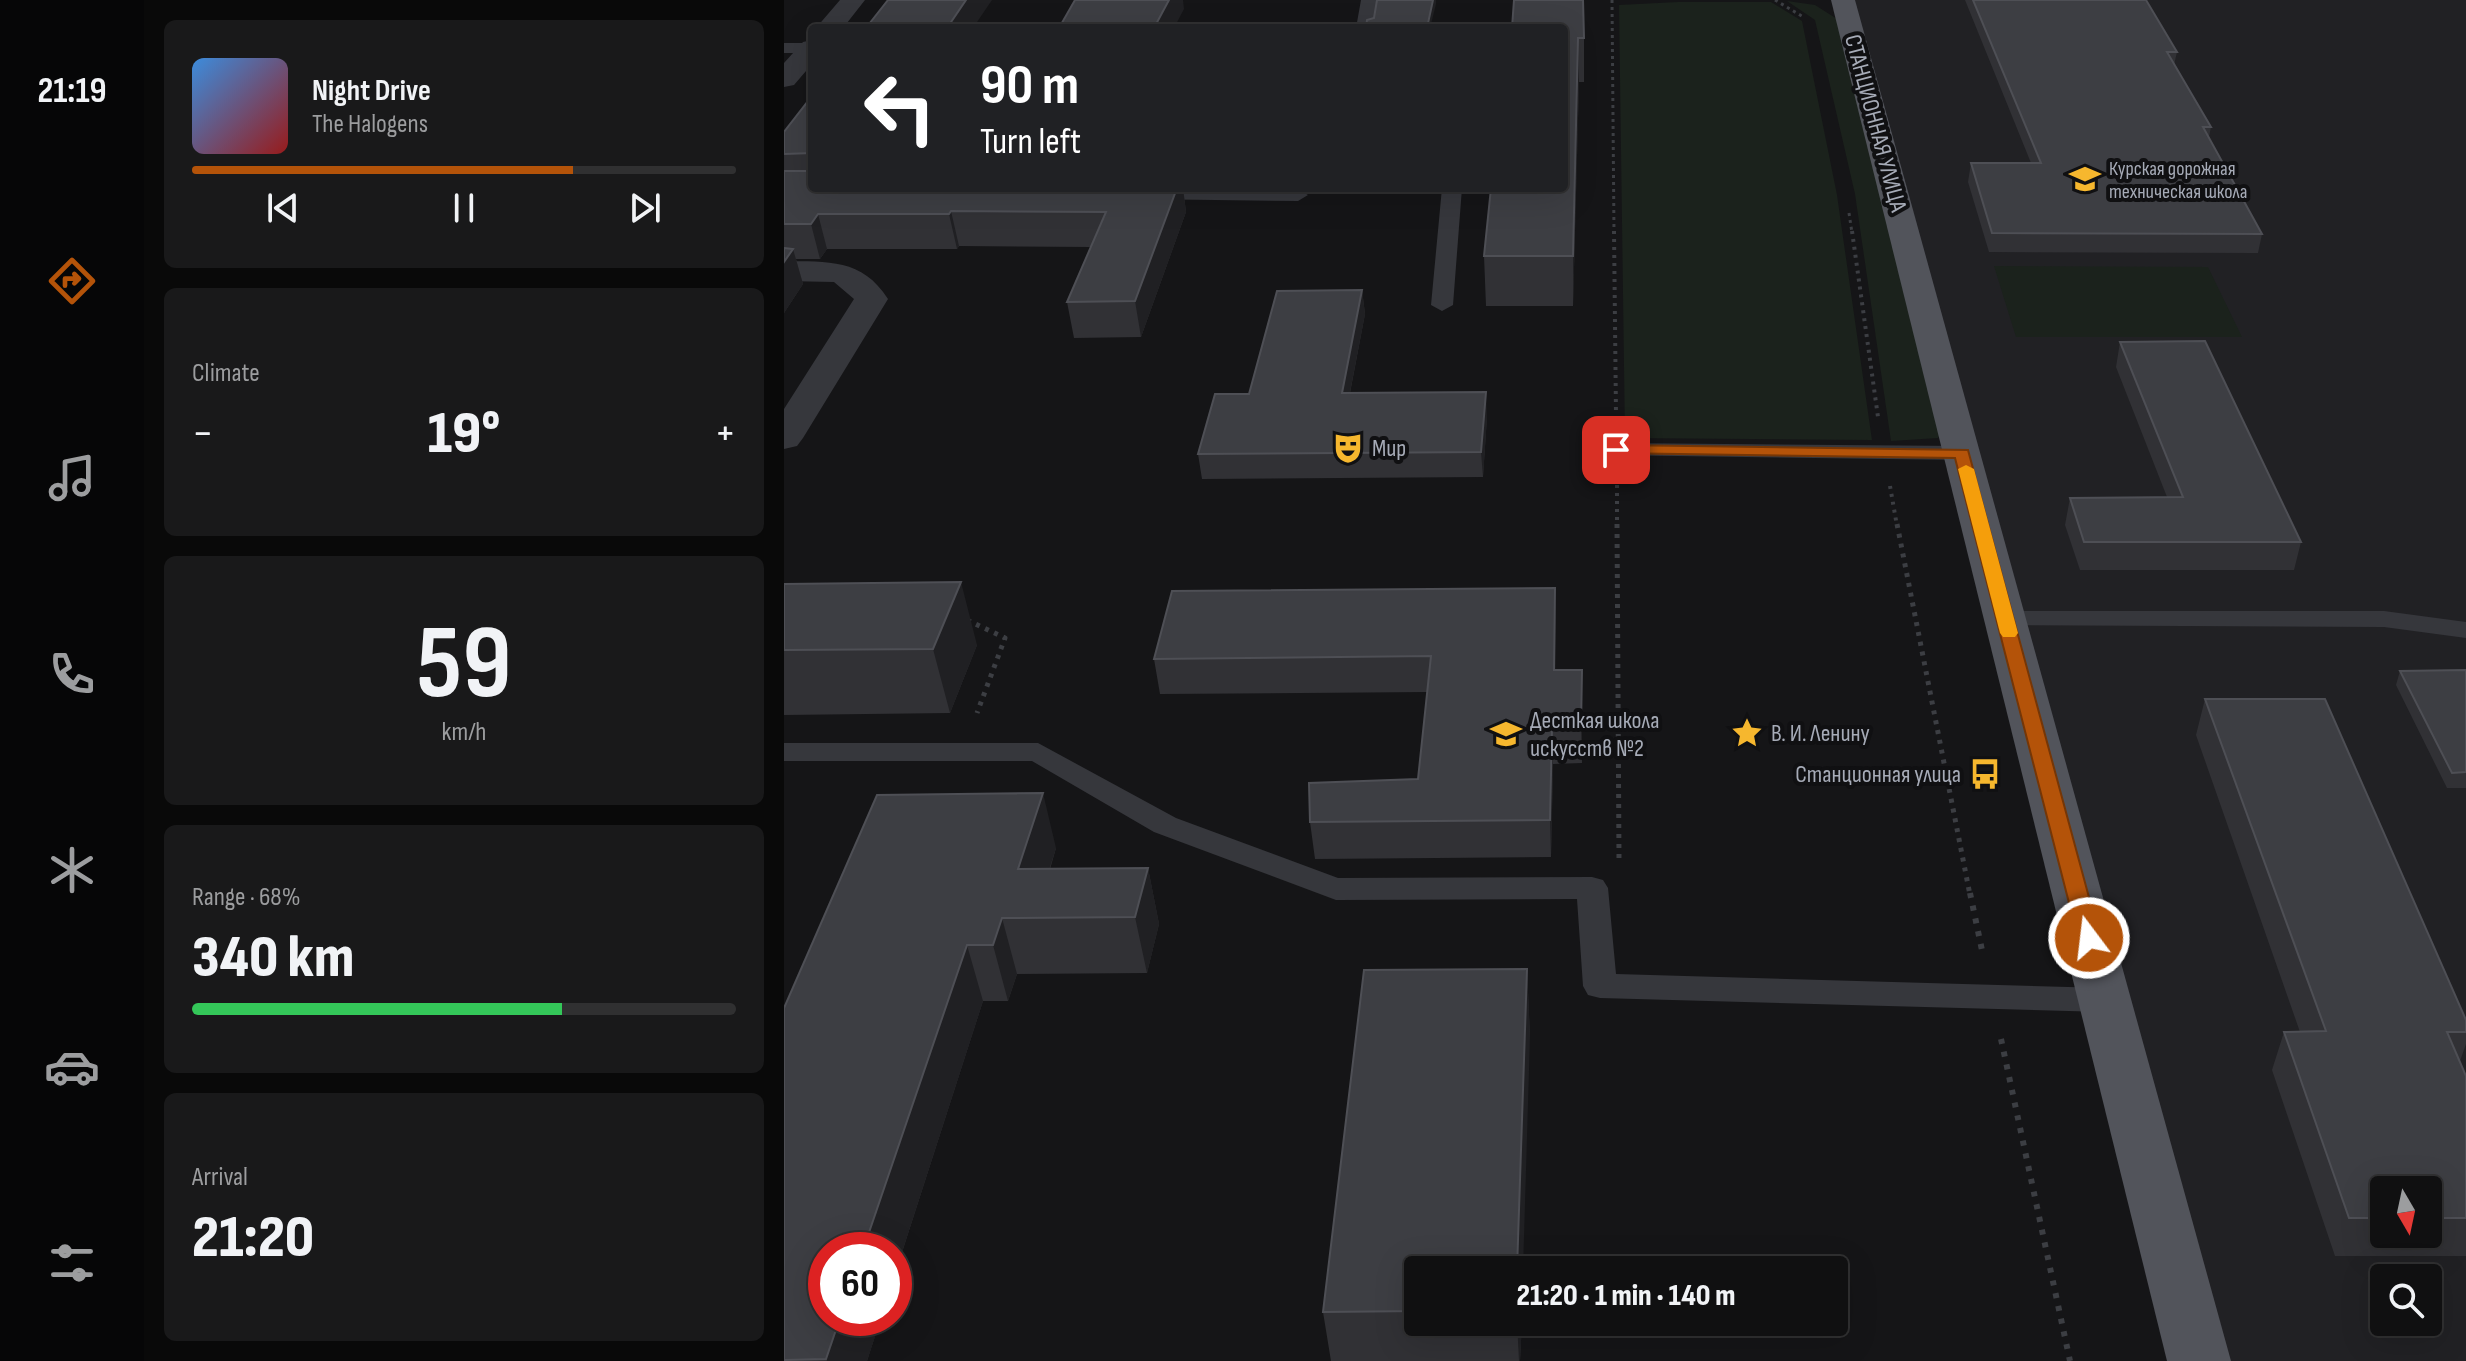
<!DOCTYPE html>
<meta charset="utf-8">
<style>
body{margin:0;font-family:"Sofia Sans Condensed",sans-serif;background:#19191a;color:#f1f3f6;height:100vh;display:flex;flex-direction:column;font-size:30px;white-space:nowrap}
*{box-sizing:border-box;margin:0}
p{font-size:26px;color:#9c9d9f}
.icon{flex:none;width:44px;height:44px;fill:none;stroke:currentColor;stroke-width:2;stroke-linecap:round;stroke-linejoin:round}
.map{position:relative;flex:1;overflow:hidden}
.side{display:flex;flex-direction:column;gap:20px;padding:20px;background:#090909;width:640px}
.side>*{flex:none}
.guide{position:absolute;left:24px;top:24px;width:760px;height:168px;border-radius:8px;box-shadow:0 8px 32px #0002,0 0 0 2px #303031;background:#202124;color:#fff;overflow:hidden}
.needle{width:52px;rotate:171deg}
.tools{position:absolute;left:1586px;top:1176px;display:grid;gap:16px}
.tools a{display:grid;place-items:center;width:72px;height:72px;border-radius:8px;background:#101011;box-shadow:0 8px 32px #0002,0 0 0 2px #303031;font-size:40px}
.speed{position:absolute;left:24px;top:1232px;display:flex;gap:16px;font-size:40px;font-weight:700;text-align:center}
.speed>*{display:grid;place-content:center;width:104px;height:104px;border-radius:50%;background:#101011;box-shadow:0 8px 32px #0002,0 0 0 2px #303031;line-height:1}
.speed .limit{border:12px solid #d22;background:#fff;color:#111}
.pin{position:absolute;display:grid;place-items:center;width:68px;height:68px;color:#fff;margin:-34px;border-radius:16px;box-shadow:0 4px 12px #0006}
.me{position:absolute;width:88px;margin:-44px;rotate:345deg;stroke-linejoin:round;filter:drop-shadow(0 0 6px #0008)}
.turn{display:flex;align-items:center;gap:28px;height:168px;padding:0 40px;font-size:36px}
.turn .icon{width:104px;height:104px;stroke-width:2.5}
.turn b{display:block;font-size:56px;line-height:68px}
.big{font-size:60px;font-weight:800;line-height:1.1}
.side .card{flex:1;display:flex;flex-direction:column;justify-content:center;gap:12px;min-width:0;padding:0 28px;border-radius:12px;background:#19191a}
.side .dial{align-items:center;gap:0}
.dial b{font-size:104px;line-height:1}
.song{display:flex;align-items:center;gap:24px}
.cover{width:96px;height:96px;border-radius:12px;background:linear-gradient(135deg,hsl(210 70% 55%),hsl(0 70% 35%))}
.played{height:8px;border-radius:4px;background:linear-gradient(90deg,#b45309 70%,#303031 70%)}
.keys{display:flex;justify-content:space-around;direction:ltr}
.heat{display:flex;justify-content:space-between;align-items:center;font-size:44px;direction:ltr}
.charge{height:12px;border-radius:6px;background:linear-gradient(90deg,#34c759 68%,#303031 0)}
.trip{position:absolute;left:620px;top:1256px;width:444px;height:80px;border-radius:8px;background:#101011;box-shadow:0 8px 32px #0002,0 0 0 2px #303031;font-weight:800;line-height:80px;text-align:center}
main{display:flex;flex:1;min-height:0}
.tabs{display:flex;flex-direction:column;width:144px;justify-content:space-around;align-items:center;background:#060607;color:#9c9d9f}
.tabs .icon{width:56px;height:56px}
.tabs .current{color:#b45309}
.tabs b{font-size:36px;color:#f1f3f6}
.map>svg:first-child{display:block}
.built{fill:#212124;fill-rule:evenodd}
.green{fill:#1b221c}
.lines{fill:none;stroke-linecap:round;stroke-linejoin:round}
.path-far3{stroke:#3c3e43;stroke-width:3;stroke-dasharray:3 4;stroke-linecap:butt}
.path-far2{stroke:#3c3e43;stroke-width:4;stroke-dasharray:3 5;stroke-linecap:butt}
.path-far1{stroke:#3c3e43;stroke-width:5;stroke-dasharray:4 6;stroke-linecap:butt}
.path{stroke:#3c3e43;stroke-width:6;stroke-dasharray:5 8;stroke-linecap:butt}
.service{fill:#36373c;fill-rule:evenodd}
.minor{fill:#36373c;fill-rule:evenodd}
.primary{fill:#52545b;fill-rule:evenodd}
.wall{fill:#313135;fill-rule:evenodd}
.shaded-wall{fill:#202023}
.building{fill:#3d3e43;stroke:#4e4f55;stroke-width:2}
.route{fill:#b45309;stroke:#753606;stroke-width:2}
.slow{fill:#f59e0b}
.labels{text-anchor:middle;stroke-width:8;stroke-linejoin:round;paint-order:stroke}
.far-poi-label{font-size:20px;fill:#a6abb7;stroke:#101012;text-anchor:start}
.street-label{font-size:24px;fill:#a6abb7;stroke:#101012}
.poi-label{font-size:24px;fill:#a6abb7;stroke:#101012;text-anchor:start}
</style>
<main>
<nav class="tabs">
<b>21:19</b>
<svg class="icon current" aria-label="directions" viewBox="0 0 24 24"><path d="M12 3l9 9-9 9-9-9zM9 14v-3h6M13 9l2 2-2 2"/></svg>
<svg class="icon" aria-label="music" viewBox="0 0 24 24"><path d="M9 18V5l10-2v13"/><circle cx="6" cy="18" r="3"/><circle cx="16" cy="16" r="3"/></svg>
<svg class="icon" aria-label="phone" viewBox="0 0 24 24"><path d="M5 4h4l2 5-3 2q2 4 5 5l2-3 5 2v4C11 20 4 13 5 4z"/></svg>
<svg class="icon" aria-label="climate" viewBox="0 0 24 24"><path d="M12 3v18M4 7l16 10M4 17L20 7"/></svg>
<svg class="icon" aria-label="car" viewBox="0 0 24 24"><path d="M5 17H2v-5l4-1 3-4h7l3 4 3 1v5h-3M9 17h6M6 11h13"/><circle cx="7" cy="17" r="2"/><circle cx="17" cy="17" r="2"/></svg>
<svg class="icon" aria-label="filters" viewBox="0 0 24 24"><path d="M4 7h16M4 17h16"/><circle cx="9" cy="7" r="2"/><circle cx="15" cy="17" r="2"/></svg>
</nav>
<section class="side">
<div class="card">
<div class="song"><i class="cover"></i><div><b>Night Drive</b><p>The Halogens</p></div></div>
<div class="played"></div>
<div class="keys"><svg class="icon" aria-label="previous" viewBox="0 0 24 24"><path d="M18 5L8 12l10 7zM5 5v14"/></svg><svg class="icon" aria-label="pause" viewBox="0 0 24 24"><path d="M8 5v14M16 5v14"/></svg><svg class="icon" aria-label="next" viewBox="0 0 24 24"><path d="M6 5l10 7-10 7zM19 5v14"/></svg></div>
</div>
<div class="card"><p>Climate</p>
<div class="heat"><a>−</a><b class="big">19°</b><a>+</a></div>
</div>
<div class="card dial"><b>59</b><p>km/h</p></div>
<div class="card"><p>Range · 68%</p><b class="big">340 km</b><div class="charge"></div></div>
<div class="card"><p>Arrival</p><b class="big">21:20</b></div>
</section>
<div class="map">
<svg width="1682" height="1361" viewBox="0 0 1682 1361">
<rect width="100%" height="100%" fill="#151517"/>
<path class="built" d="M1070 0H1682V1361H1395ZM1600 1190H1644V1234H1600ZM1600 1278H1644V1322H1600Z"/>
<path class="green" d="M1003 1 1031 5 1053 19 1156 434 1154 438 1107 441 1071 194 1031 20Z
M894 2H987L1018 21 1053 195 1088 440 841 438 835 5Z
M1210 266 1424 267 1458 337H1232Z"/>
<g class="lines">
<path class="path-far3" d="M828 0 830 233
M991 0 1021 18
M1065 213 1068 233"/>
<path class="path-far2" d="M830 231 832 415
M1068 231 1094 417
M833 485V526
M1106 486 1113 526"/>
<path class="path-far1" d="M833 524 835 859
M1113 524 1186 895
M183 620 221 638 193 713"/>
<path class="path" d="M1186 893 1199 955
M1217 1039 1286 1361"/>
<path class="service" d="M577 0H593L588 28H572Z
M0 43H28V53H0Z
M658 188H678L669 305 658 311 647 305Z
M361 189H514L524 195 514 201 354 199 351 195Z
M832 443 1178 446 1190 453 1178 460 824 455 820 450 824 445Z
M1221 611H1600L1682 622V638L1600 627 1211 625 1208 619 1211 613Z
M0 743H254L392 818 554 878 808 877 819 880 824 888 832 974 1321 988 1333 991 1338 1000 1333 1009 1321 1012 816 998 804 995 799 986 793 899 552 900 370 832 248 761H0Z"/>
<path class="minor" d="M56 0H81L59 28H32Z
M28 40V64L10 85 0 87V63L19 42Z
M0 261C44 262 78 258 104 299L19 438 13 446 0 449V409L70 299 50 282 0 281Z"/>
<path class="primary" d="M1047 0H1071L1447 1361H1383Z"/>
</g>
<path class="wall" d="M730 0H800V82H795L789 306H702L700 256 780 188Z
M1181 0H1362L1393 52 1390 65 1427 127 1425 137 1478 234 1474 253 1205 252 1184 182 1187 163H1247Z
M28 96V188H399L402 212 357 337 290 338 283 302 307 247 175 246 173 249H43L36 259H12L19 284 0 313V132Z
M578 290 581 314 566 393 703 417 699 477 418 479 414 454 465 394Z
M1336 342 1517 542 1510 570H1296L1281 525 1286 498 1383 497 1332 367Z
M0 584 193 645 166 713 0 715Z
M771 588V670L798 705V763L769 764 767 857 531 859 526 822 634 779 643 692 376 694 370 659Z
M1682 670V788H1663L1612 685 1616 671Z
M1421 699 1682 1020V1044L1676 1061 1682 1076V1256H1551L1488 1070 1500 1032H1516L1412 735ZM1600 1190H1644V1234H1600Z
M272 848 266 869 364 868 375 924 363 973 233 974 224 1001H199L83 1361H0V1008Z
M743 969 746 1037 634 1270V1322H738L736 1361H547L539 1312Z"/>
<path class="shaded-wall" d="M182 0H208L189 28H163Z
M385 0H399L400 9 390 28H370Z
M649 0H652V4L646 28H643Z
M794 38 795 82 789 306V256Z
M393 188H399L402 212 357 337 351 301Z
M167 211 175 246 173 249 165 214Z
M34 214 43 249 36 259 27 224Z
M9 249 19 284 0 313V262Z
M578 290 581 314 561 418 558 393Z
M702 392 703 417 699 477 697 452Z
M177 582 193 645 166 713 149 649Z
M771 588 772 623 771 706 770 670Z
M798 670V763L797 727Z
M768 728 769 764 767 857 766 820Z
M259 793 272 848 250 918 234 869Z
M364 868 375 924 363 973 351 917Z
M218 918 233 974 224 1001 209 945Z
M183 945 199 1001 110 1277V1250H79Z
M743 969 746 1037 739 1270H733Z
M56 1318H97L83 1361H43L42 1359Z
M733 1322H738L736 1361H735Z"/>
<path class="building" d="M104 0H182L163 28H82Z
M291 0H385L370 28H275Z
M593 0H649L643 28H582L583 20 590 18Z
M730 0H799L800 38H794L789 256H700L707 188H780V28H728Z
M1189 0H1362L1393 52H1383L1427 127H1419L1478 234 1208 233 1187 163H1257Z
M28 96V153L0 154V132Z
M0 171H28V188H393L351 301 283 302 322 212 167 211 165 214H34L27 224H0Z
M0 248 9 249 0 262Z
M578 290 558 393 702 392 697 452 414 454 431 394H465L493 291Z
M1421 341 1517 542H1300L1286 498 1399 497 1336 342Z
M177 582 149 649 0 650V584Z
M771 588 770 670H798L797 727 768 728 766 820 526 822 525 783 634 779 647 656 370 659 388 591Z
M1682 670V772L1668 773 1616 671Z
M1421 699H1541L1682 1020V1032H1663L1682 1076V1218H1644V1190H1600V1218H1565L1500 1032 1542 1031Z
M259 793 234 869 364 868 351 917 218 918 209 945H183L79 1250H42V1318H56L42 1359 0 1360V1008L93 795Z
M743 969 733 1270H634V1311L539 1312 580 970Z"/>
<path class="route" d="M832 445 1184 450 1316 938 1312 944H1298L1294 938 1171 458 827 453 825 450Z"/>
<path class="slow" d="M1182 465 1190 469 1234 633 1231 637H1219L1216 633 1174 469Z"/>
<defs>
<symbol id="school-bare" viewBox="-9 -9 18 18"><path d="M0-5L7-2L0 1L-7-2ZM-4 1L0 2.5L4 1V4Q0 6-4 4Z" fill="#f6b72e" stroke="#101012" stroke-width="2.5" paint-order="stroke"/></symbol>
<symbol id="theatre-bare" viewBox="-9 -9 18 18"><path d="M-5-5.5Q0-4 5-5.5V0Q5 5 0 6Q-5 5-5 0ZM-3.3-2.5H-1v1.5H-3.3ZM1-2.5H3.3v1.5H1ZM-2.8 1Q0 5.5 2.8 1Z" fill="#f6b72e" stroke="#101012" stroke-width="2.5" paint-order="stroke"/></symbol>
<symbol id="sight-bare" viewBox="-9 -9 18 18"><path d="M0-6L1.8-2.2L6-1.7L2.9 1.2L3.7 5.4L0 3.3L-3.7 5.4L-2.9 1.2L-6-1.7L-1.8-2.2Z" fill="#f6b72e" stroke="#101012" stroke-width="2.5" paint-order="stroke"/></symbol>
<symbol id="bus-bare" viewBox="-9 -9 18 18"><path d="M-5-6H5V4H4V6H2V4H-2V6H-4V4H-5ZM-3.5-4V0h7V-4ZM-3.5 1.2v1.5H-2V1.2ZM2 1.2v1.5H3.5V1.2Z" fill="#f6b72e" stroke="#101012" stroke-width="2.5" paint-order="stroke"/></symbol>
</defs>
<g fill-rule="evenodd">
<use href="#school-bare" x="1279" y="157" width="44" height="44"/>
<use href="#theatre-bare" x="542" y="426" width="44" height="44"/>
<use href="#sight-bare" x="941" y="711" width="44" height="44"/>
<use href="#school-bare" x="700" y="712" width="44" height="44"/>
<use href="#bus-bare" x="1179" y="752" width="44" height="44"/>
</g>
<g class="labels">
<g class="far-poi-label">
<text x="1325" y="175">Курская дорожная<tspan x="1325" dy="23">техническая школа</tspan></text>
</g>
<g class="street-label">
<text transform="translate(1092 123) rotate(75)" y="8">СТАНЦИОННАЯ УЛИЦА</text>
</g>
<g class="poi-label">
<text x="588" y="456">Мир</text>
<text x="746" y="728">Десткая школа<tspan x="746" dy="28">искусств №2</tspan></text>
<text x="987" y="741">В. И. Ленину</text>
<text x="1177" y="782" text-anchor="end">Станционная улица</text>
</g>
</g>
</svg>
<div class="tools">
<a><svg class="needle" viewBox="-14 -14 28 28"><path d="M0-13l5 13h-10z" fill="#e53935"/><path d="M0 13l5-13h-10z" fill="#9c9d9f"/></svg></a>
<a><svg class="icon" aria-label="search" viewBox="0 0 24 24"><circle cx="10" cy="10" r="6"/><path d="M15 15l6 6"/></svg></a>
</div>
<div class="speed"><div class="limit">60</div></div>
<div class="pin" style="left:832px;top:450px;background:#d93025"><svg class="icon" aria-label="arrive" viewBox="0 0 24 24"><path d="M6 21V4h12l-3 4 3 4H6"/></svg></div>
<svg class="me" style="left:1305px;top:938px" viewBox="-20 -20 40 40"><circle r="17" fill="#b45309" stroke="#fff" stroke-width="3"/><path d="M0-11L8 9 0 5-8 9z" fill="#fff"/></svg>
<div class="trip">21:20 · 1 min · 140 m</div>
<div class="guide">
<div class="turn"><svg class="icon" aria-label="left" viewBox="0 0 24 24"><path d="M17 20v-9H6M10 6l-5 5 5 5"/></svg><div><b>90 m</b>Turn left</div></div>
</div>
</div>
</main>
